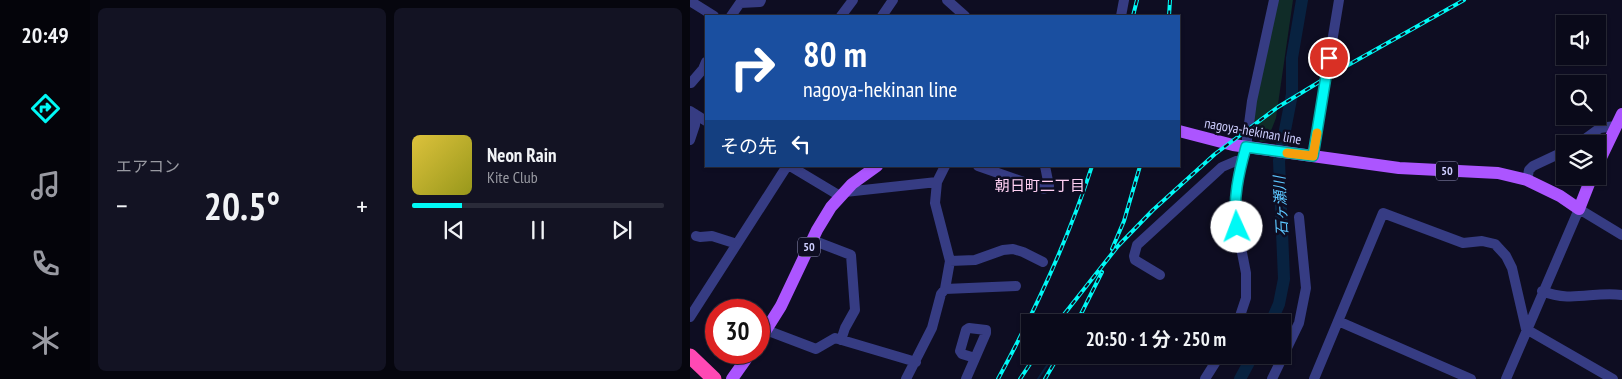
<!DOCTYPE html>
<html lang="ja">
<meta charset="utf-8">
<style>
body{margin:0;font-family:"PT Sans Narrow","Noto Sans JP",sans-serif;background:#131323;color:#f1f3f6;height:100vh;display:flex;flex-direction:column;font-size:19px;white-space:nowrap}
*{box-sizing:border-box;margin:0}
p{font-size:16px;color:#999aa2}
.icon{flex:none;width:28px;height:28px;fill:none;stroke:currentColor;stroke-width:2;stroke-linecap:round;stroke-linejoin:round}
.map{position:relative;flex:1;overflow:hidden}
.panel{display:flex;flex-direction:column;gap:8px;padding:8px;background:#06060e;width:600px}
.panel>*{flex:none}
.top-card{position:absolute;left:15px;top:15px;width:475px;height:152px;border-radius:0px;box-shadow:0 1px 4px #0004,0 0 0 1px #2a2b39;background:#1a4fa0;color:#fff;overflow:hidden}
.tools{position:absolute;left:866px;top:15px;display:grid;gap:10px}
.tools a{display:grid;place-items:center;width:50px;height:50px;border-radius:0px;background:#0a0a1a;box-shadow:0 1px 4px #0004,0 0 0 1px #2a2b39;font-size:25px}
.speed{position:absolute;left:15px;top:299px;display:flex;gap:10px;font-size:25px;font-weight:700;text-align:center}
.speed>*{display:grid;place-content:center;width:65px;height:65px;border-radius:50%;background:#0a0a1a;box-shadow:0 1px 4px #0004,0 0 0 1px #2a2b39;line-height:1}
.speed .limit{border:8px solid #d22;background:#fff;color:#111}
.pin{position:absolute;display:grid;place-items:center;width:42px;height:42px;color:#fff;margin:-21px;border:2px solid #fff;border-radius:50%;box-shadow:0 1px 5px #0007}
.me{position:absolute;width:55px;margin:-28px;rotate:358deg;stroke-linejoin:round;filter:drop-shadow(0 0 4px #0008)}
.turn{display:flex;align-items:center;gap:18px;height:105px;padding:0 15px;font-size:22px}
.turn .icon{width:65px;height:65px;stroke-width:2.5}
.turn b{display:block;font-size:35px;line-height:42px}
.then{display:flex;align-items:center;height:48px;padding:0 15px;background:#0003;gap:10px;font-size:19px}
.big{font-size:38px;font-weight:700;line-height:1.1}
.panel .tile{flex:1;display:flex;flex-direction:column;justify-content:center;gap:8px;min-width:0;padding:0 18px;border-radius:8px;background:#131323}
.song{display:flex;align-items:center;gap:15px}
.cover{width:60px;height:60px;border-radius:8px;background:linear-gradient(135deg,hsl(50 70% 55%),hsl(60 70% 35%))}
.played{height:5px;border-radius:2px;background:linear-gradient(90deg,#00f9f6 20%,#2a2b39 20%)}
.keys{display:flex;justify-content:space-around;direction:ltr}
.heat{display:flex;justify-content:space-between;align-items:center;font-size:28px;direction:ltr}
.panel .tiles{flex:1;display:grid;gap:8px;grid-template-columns:repeat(2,1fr)}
.trip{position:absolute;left:331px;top:314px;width:270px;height:50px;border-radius:0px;background:#0a0a1a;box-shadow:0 1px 4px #0004,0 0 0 1px #2a2b39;font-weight:700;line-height:50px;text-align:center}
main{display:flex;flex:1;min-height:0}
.tabs{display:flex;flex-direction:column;width:90px;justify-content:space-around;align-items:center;background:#04040a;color:#999aa2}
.tabs .icon{width:35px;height:35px}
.tabs .current{color:#00f9f6}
.tabs b{font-size:22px;color:#f1f3f6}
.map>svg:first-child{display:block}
.green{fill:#102c28}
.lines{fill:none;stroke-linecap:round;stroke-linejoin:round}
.stream{stroke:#082240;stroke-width:2}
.river{stroke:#082240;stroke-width:12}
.minor{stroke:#363c83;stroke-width:10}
.major{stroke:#ac55ff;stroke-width:12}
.highway{stroke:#ff49b4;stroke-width:15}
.rail-casing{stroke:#00f9f6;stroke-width:4}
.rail{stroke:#0e0d22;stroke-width:2;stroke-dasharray:5.5;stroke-linecap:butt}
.route-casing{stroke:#00a2a0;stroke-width:12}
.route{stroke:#00f9f6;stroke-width:9}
.slow{stroke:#f59e0b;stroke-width:9}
.labels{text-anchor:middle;stroke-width:5;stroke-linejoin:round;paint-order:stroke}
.shield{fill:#0e0d22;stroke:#9494bd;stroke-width:1}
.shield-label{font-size:12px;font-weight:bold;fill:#ceceff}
.street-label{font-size:14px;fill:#ceceff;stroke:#0e0d22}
.neighbourhood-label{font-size:15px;fill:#ffd0f3;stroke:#0e0d22}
.water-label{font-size:15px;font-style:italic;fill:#5cc6ff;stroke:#0e0d22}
</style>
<main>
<nav class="tabs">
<b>20:49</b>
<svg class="icon current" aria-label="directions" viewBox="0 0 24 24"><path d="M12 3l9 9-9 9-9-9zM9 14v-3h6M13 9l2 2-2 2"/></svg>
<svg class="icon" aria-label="music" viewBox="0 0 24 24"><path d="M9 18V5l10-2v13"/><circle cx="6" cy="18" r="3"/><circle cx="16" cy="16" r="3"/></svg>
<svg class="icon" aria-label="phone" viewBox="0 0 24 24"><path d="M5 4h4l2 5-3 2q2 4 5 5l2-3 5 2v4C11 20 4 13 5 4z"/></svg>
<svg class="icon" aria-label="climate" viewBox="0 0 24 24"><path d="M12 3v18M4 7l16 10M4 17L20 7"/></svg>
</nav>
<section class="panel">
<div class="tiles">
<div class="tile"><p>エアコン</p>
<div class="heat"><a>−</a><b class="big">20.5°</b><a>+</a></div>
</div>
<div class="tile">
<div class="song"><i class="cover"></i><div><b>Neon Rain</b><p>Kite Club</p></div></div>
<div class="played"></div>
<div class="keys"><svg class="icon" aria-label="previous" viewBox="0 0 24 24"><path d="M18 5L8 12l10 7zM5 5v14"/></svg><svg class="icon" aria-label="pause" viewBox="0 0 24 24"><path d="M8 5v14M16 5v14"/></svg><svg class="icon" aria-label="next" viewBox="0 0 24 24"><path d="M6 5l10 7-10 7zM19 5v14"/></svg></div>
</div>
</div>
</section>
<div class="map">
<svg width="932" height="379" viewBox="0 0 932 379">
<rect width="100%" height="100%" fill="#0e0d22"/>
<path class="green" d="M588 0H603L586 118 577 141 571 142 562 133 568 86Z"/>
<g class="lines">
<path class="stream" d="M348 379 364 355"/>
<path class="river" d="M581 322 589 304 594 279 589 161 602 94V58L612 0
M550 379 563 355"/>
<path class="minor" d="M257 0 275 16
M0 1 24 16
M41 16 50 3 70 2 71 0
M151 16 163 0
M192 16 203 0
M431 16 434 0
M1 83 13 69 16 62
M0 111 16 121
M0 140 5 125V114
M888 144 910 128 925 126
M623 157 649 0
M100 166 150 196
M288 166 354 189 359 186 355 166
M837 180 839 170 843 166 875 151
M155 192 247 182
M6 236 10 237 22 236 47 244
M122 240 161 255 165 310 155 328 151 340
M260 261 285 260 313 250 323 249 333 252 353 262
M470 275 445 260 444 256 447 245 532 167 546 161 552 160
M255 289 326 286
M852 291C882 303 903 291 932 295
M0 317 97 166
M648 321 781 379
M548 322 556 298V273L545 217 546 194 549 170 556 147 562 101 584 0
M76 330 126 349 145 338 226 362
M216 379 242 328 251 294 255 289 260 261 245 203 247 182 255 166
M276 379 296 333V330L279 328 276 330 270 351 272 354 285 358
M515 379 530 355
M582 379 609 323 616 288 609 217
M624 379 693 213 773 243 792 241 805 244 816 256 822 268 836 329 923 379
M816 379 889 209 932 235"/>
<path class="major" d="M489 131 543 145 709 168 808 173 837 180 870 196 889 209 902 176
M908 164 932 114
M69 341 91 306 127 230 141 207 162 184 187 166
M42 379 61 352"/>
<path class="highway" d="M0 356 24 379"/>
<defs>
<path id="rail" d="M443 16 447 0
M479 16 480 0
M422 249 434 221 450 166
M368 322 428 246 463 210 525 154 588 107 644 73 774 0
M387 322 412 272
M308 379C345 311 378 240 402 166
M330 379 346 355
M355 379 369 355"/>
</defs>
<use href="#rail" class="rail-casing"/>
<use href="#rail" class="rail"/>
</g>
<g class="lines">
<defs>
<path id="route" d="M547 227C542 201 549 172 556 147L623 156 639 58"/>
</defs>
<use href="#route" class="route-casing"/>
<use href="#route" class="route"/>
<path class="slow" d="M597 153 623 156 627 133"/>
</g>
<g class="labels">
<g class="shield">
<rect x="746" y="161.5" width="22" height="19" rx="4"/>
<rect x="108" y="237.5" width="22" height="19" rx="4"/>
</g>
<g class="shield-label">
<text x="757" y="175">50</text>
<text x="119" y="251">50</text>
</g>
<g class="street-label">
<text transform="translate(563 131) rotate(10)" y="5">nagoya-hekinan line</text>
</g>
<g class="neighbourhood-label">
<text x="350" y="191">朝日町二丁目</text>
</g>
<g class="water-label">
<text transform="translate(591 206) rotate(-93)" y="5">石ヶ瀬川</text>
</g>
</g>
</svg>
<div class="tools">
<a><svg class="icon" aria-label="sound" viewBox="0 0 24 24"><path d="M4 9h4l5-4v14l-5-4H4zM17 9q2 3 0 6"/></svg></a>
<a><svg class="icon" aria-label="search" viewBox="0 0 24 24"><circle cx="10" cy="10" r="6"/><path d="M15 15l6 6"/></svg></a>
<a><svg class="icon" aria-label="layers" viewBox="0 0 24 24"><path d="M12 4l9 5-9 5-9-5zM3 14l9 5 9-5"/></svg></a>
</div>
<div class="speed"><div class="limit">30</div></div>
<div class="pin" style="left:639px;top:58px;background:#d93025"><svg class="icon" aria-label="arrive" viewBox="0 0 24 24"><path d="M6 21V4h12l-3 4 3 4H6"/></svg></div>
<svg class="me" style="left:547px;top:227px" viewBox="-20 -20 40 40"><circle r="19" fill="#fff"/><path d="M0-13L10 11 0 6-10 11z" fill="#00f9f6"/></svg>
<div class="trip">20:50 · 1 分 · 250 m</div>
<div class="top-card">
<div class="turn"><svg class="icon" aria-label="right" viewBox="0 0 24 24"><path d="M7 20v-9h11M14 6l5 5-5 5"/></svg><div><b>80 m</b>nagoya-hekinan line</div></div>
<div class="then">その先<svg class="icon" aria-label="left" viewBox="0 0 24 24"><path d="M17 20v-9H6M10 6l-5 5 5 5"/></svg></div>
</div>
</div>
</main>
